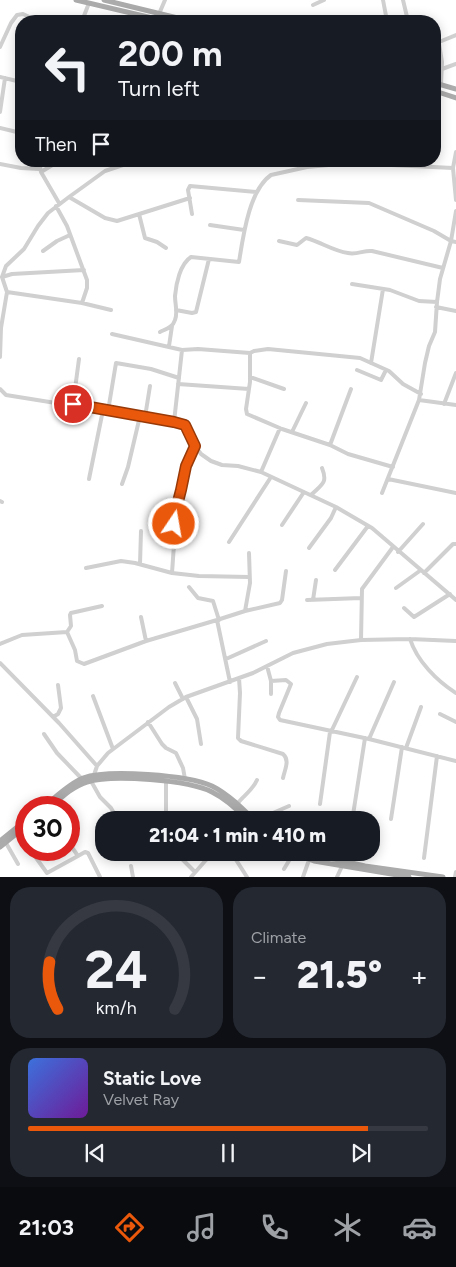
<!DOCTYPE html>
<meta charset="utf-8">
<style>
body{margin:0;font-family:Figtree,sans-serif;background:#242831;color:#f1f3f6;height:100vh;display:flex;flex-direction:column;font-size:19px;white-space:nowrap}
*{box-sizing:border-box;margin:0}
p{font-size:16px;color:#9ea1a6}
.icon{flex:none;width:28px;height:28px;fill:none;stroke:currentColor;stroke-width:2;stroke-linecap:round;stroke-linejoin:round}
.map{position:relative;height:877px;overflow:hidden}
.sheet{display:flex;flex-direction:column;gap:10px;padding:10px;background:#0d0f14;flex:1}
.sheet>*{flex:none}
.hud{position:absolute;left:15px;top:15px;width:426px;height:152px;border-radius:20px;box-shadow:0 2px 12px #0003;background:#171b24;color:#f1f3f6;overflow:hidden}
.speed{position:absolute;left:15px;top:796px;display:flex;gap:10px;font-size:25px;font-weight:700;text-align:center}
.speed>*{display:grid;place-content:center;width:65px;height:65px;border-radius:50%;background:#171b24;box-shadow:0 2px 12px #0003;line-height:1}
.speed .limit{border:8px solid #d22;background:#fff;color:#111}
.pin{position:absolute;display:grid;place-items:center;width:42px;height:42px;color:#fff;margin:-21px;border:2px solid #fff;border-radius:50%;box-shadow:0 1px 5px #0007}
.me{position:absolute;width:55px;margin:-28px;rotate:12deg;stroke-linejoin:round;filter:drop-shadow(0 0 4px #0008)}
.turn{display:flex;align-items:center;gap:18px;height:105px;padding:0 20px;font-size:22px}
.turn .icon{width:65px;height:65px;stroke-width:2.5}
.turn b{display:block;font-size:35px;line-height:42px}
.then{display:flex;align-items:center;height:48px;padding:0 20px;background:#0003;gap:10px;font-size:19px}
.big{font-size:38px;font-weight:800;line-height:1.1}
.sheet .card{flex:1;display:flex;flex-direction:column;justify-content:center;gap:8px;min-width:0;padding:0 18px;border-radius:20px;background:#242831}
.sheet .dial{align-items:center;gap:0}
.dial svg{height:130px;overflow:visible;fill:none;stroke:#363941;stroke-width:7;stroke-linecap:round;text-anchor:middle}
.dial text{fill:#f1f3f6;stroke:none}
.song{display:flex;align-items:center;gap:15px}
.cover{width:60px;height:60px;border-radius:8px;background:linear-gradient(135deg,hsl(220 70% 55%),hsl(280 70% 35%))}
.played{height:5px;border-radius:2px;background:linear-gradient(90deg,#ea580c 85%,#363941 85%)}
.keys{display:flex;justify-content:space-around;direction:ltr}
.heat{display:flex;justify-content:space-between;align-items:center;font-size:28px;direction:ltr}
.sheet .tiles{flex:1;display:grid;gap:10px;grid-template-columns:1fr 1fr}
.card:last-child{grid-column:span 2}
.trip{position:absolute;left:95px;top:811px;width:285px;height:50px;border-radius:20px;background:#171b24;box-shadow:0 2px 12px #0003;font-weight:800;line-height:50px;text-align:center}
.menu{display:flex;height:80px;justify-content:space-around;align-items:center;background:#090b0e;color:#9ea1a6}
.menu .icon{width:35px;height:35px}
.menu .active{color:#ea580c}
.menu b{font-size:22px;color:#f1f3f6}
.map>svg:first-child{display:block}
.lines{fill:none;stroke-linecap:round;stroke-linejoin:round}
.minor{stroke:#d0d0d0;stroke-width:4}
.major{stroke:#ababab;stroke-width:5}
.route-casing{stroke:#983908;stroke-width:12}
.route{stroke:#ea580c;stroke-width:9}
</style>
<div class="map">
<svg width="456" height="877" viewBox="0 0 456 877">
<rect width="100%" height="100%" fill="#fff"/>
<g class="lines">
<path class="minor" d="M383 0 387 21
M403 0 408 21
M313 5 324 0
M159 14 165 0
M82 21 89 3
M436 25 442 62 441 84
M439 42 456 35
M0 47 11 23 17 15 23 14 38 21
M442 69 456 64
M0 77 21 82
M0 112 5 78
M0 128 21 133
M456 152 453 168 456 200
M39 161 41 172 59 203
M0 164 21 168 40 169
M41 172 59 161
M69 197 105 171 135 161
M298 200 369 203 434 231 451 241 456 242
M56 206 67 226 87 280V288L82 303
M139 214 145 238 157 242 166 248
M192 214 188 190 190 186 257 192
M210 225 244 230
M279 241 297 245 306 238C321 242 333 251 348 253 357 255 364 250 372 251L443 268
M43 251 57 241 70 235
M2 277 6 266 24 249 38 226 48 213 69 197 105 218 117 221 190 198
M2 277 12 274 84 270
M352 284 390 290 419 301 437 302
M7 292 82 303 111 310
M436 307 456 311
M176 310 192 313 196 312 209 259
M160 332C166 329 173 327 175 320 178 313 175 304 175 296 176 284 180 264 191 257L239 262C243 237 249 190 271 175L307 167 350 163 453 168
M112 334 182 350 198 349 250 353
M169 346 172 326
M0 357 1 328 7 292 2 277
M371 363 383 289
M357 370 381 380 386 370
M250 377 284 389
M178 384 249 389
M0 389 6 395 174 422 185 425 189 430 192 442 201 454 211 461 222 465 238 466 261 472 336 507 372 528 456 600
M419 400 456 405
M73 404 79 359
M444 404 456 373
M108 411 116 363 151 369 179 378
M145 417 150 386
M174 422 182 350
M292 432 306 403
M330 445 351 389
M393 467 348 454 330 445 282 429 247 414 246 409 250 382V353L254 351 268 349 360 358 389 371 403 384 421 394
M261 472 280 428
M89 479 103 410
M388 479 456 493
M122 484 128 467 140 416
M382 493 419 400 425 363 429 346 435 332 437 302 440 279 451 241 456 211
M311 495C322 484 328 483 322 468
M0 501 2 502
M282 525 304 492
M229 542 271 477
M309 548 331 518 336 507
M398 552 423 524
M140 564 141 531
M86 568 121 561 135 563 172 573 199 576 249 577
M335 570 368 526
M172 573 175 530 173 521 181 490 186 466 195 446
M424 573 453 544H456
M189 587 198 598 213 601 219 620
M396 588 421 570
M307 600 361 598
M313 600 316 580
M102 606 71 613 70 615 71 626 67 632 75 650 77 661 84 664 146 641 217 620 230 682
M404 608 414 617 450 594
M245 611 250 583 249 553
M141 617 146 641
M217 620 245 611 280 603 282 600 286 571
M410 639C417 661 437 681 456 693
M361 640 362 589 393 547
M0 644 22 635 67 632
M226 659 266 641
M0 663 59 723 97 766
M267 666 271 681V694
M239 678 240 693 238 738 241 741 283 754C290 760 285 769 283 778
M271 681 286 680 291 684 279 713 278 717 280 720 369 739 456 761
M175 683 183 699
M93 696 113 749
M186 697 197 719 201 744
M440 714 456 722
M53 717 58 714 61 708 58 685
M148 722 162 744 166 748 176 753 183 768 185 779
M331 732 357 677
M44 734 57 753 82 779
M369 739 394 682
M406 748 421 707
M94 775 97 766 108 753 169 707 186 697 253 673 293 653 327 644 361 640 410 639 456 641
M91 781 100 797 111 808 118 820
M166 782V811L168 820
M237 804C244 795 252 791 257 780
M320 804 330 732
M353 815 365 738
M391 819 402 747
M261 820 266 816 289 806
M315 820 319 815
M6 843 18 864
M69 843 78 856 85 852 88 853 100 877
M175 852 195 872
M231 852 247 877
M34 855 47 873 78 856
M424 858 437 756
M131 866 133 877
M284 869 293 854
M191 877 206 860 215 852
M303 877 309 860
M337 877 343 864
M455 877 456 872"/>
<path class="major" d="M76 0 165 21
M104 0 190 21
M435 83 456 89
M435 91 456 98
M42 808C55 798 68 784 83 778 108 769 188 775 212 786 228 794 242 808 254 820
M50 808C61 798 73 786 87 782 112 774 189 780 212 792 226 799 237 809 247 820
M0 841 26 820
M0 847 26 826
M290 852 314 861 409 877
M303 852 365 866 443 877"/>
</g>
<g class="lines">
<defs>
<path id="route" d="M73 404 174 422 185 425 195 446 186 466 181 490 173 521 174 524"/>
</defs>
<use href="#route" class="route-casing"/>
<use href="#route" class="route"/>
</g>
</svg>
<div class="speed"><div class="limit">30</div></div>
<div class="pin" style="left:73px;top:404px;background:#d93025"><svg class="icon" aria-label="arrive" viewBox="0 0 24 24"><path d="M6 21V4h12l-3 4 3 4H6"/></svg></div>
<svg class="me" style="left:174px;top:524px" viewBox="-20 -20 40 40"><circle r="17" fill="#ea580c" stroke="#fff" stroke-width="3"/><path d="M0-11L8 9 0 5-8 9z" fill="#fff"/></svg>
<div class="trip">21:04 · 1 min · 410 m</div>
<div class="hud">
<div class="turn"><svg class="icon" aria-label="left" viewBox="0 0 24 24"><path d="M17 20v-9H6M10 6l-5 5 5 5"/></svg><div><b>200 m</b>Turn left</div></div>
<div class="then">Then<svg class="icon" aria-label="arrive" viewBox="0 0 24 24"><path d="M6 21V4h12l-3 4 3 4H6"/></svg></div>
</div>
</div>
<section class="sheet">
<div class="tiles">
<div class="card dial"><svg viewBox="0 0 100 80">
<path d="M14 69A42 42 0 1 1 86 69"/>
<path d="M14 69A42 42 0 0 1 9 40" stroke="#ea580c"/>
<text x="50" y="56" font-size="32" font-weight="700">24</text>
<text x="50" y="72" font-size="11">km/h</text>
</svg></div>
<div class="card"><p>Climate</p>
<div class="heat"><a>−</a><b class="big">21.5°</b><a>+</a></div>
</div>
<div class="card">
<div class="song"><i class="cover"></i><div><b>Static Love</b><p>Velvet Ray</p></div></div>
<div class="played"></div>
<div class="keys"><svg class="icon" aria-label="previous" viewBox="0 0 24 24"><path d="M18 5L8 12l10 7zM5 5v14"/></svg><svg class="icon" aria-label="pause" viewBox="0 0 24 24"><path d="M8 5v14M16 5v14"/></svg><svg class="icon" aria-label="next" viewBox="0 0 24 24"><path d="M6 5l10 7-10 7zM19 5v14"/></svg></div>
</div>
</div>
</section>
<nav class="menu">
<b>21:03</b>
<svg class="icon active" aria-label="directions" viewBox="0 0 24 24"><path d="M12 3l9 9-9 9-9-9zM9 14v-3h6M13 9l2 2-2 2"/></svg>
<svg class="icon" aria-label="music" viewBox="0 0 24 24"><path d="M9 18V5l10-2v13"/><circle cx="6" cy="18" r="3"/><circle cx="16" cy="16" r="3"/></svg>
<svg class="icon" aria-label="phone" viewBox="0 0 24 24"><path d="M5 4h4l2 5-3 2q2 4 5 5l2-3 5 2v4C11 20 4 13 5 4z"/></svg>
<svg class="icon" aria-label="climate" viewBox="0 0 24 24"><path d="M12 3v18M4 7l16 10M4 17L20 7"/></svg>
<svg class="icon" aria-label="car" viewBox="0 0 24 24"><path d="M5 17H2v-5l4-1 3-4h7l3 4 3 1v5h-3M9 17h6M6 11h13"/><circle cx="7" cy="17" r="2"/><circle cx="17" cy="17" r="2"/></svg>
</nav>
